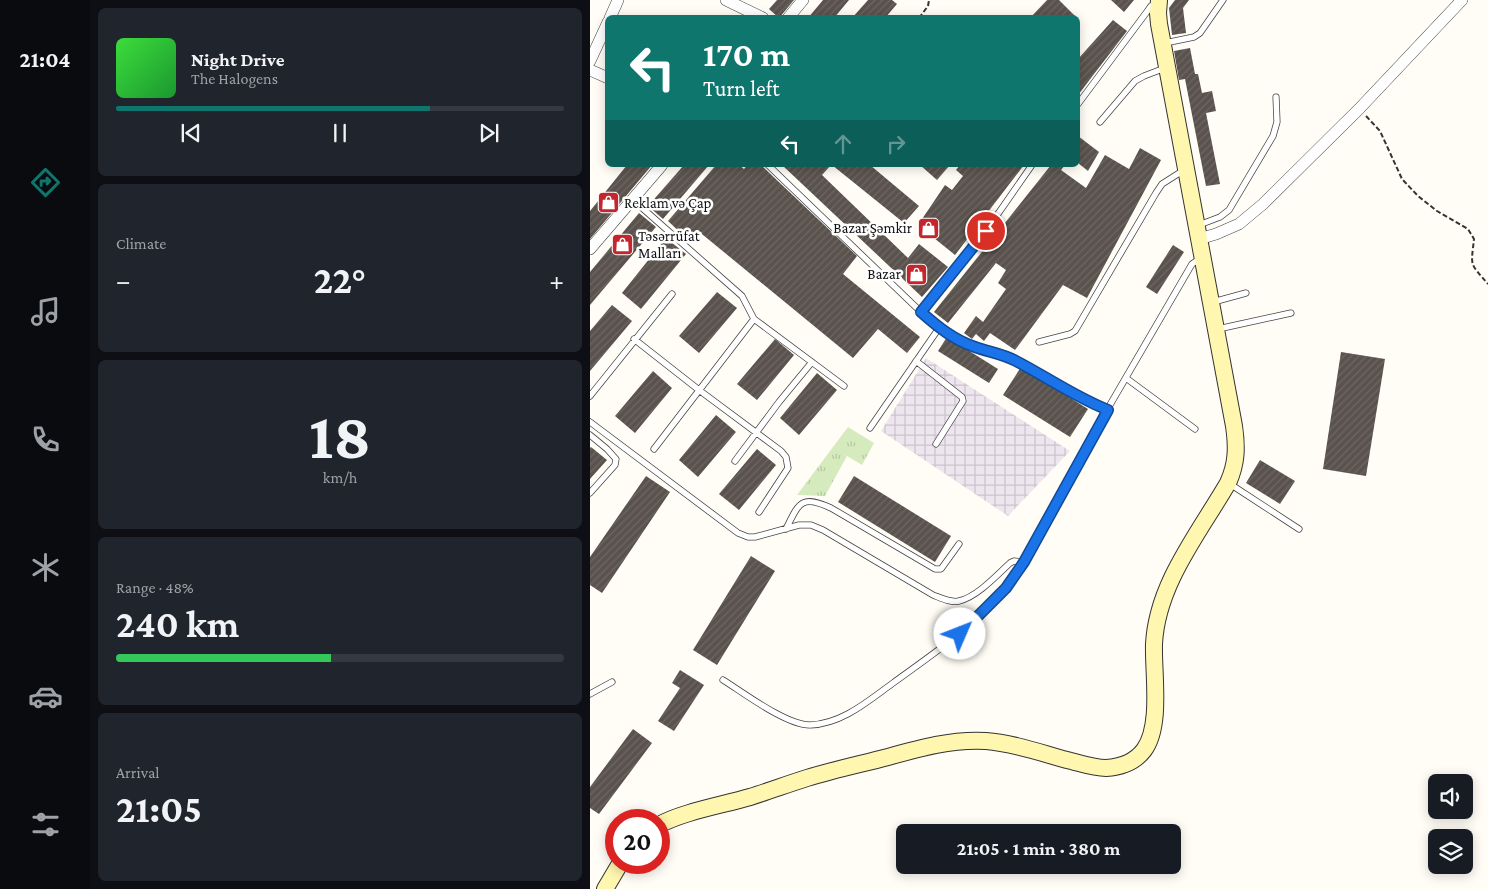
<!DOCTYPE html>
<meta charset="utf-8">
<style>
body{margin:0;font-family:"Crimson Pro",serif;background:#20242c;color:#f1f3f6;height:100vh;display:flex;flex-direction:column;font-size:19px;white-space:nowrap}
*{box-sizing:border-box;margin:0}
p{font-size:16px;color:#9ea1a6}
.icon{flex:none;width:28px;height:28px;fill:none;stroke:currentColor;stroke-width:2;stroke-linecap:round;stroke-linejoin:round}
.map{position:relative;flex:1;overflow:hidden}
.drawer{display:flex;flex-direction:column;gap:8px;padding:8px;background:#0d0f14;width:500px}
.drawer>*{flex:none}
.banner{position:absolute;left:15px;top:15px;width:475px;height:152px;border-radius:8px;box-shadow:0 2px 12px #0003;background:#0f766e;color:#fff;overflow:hidden}
.fabs{position:absolute;left:838px;top:774px;display:grid;gap:10px}
.fabs a{display:grid;place-items:center;width:45px;height:45px;border-radius:8px;background:#171b24;box-shadow:0 2px 12px #0003;font-size:25px}
.speed{position:absolute;left:15px;top:809px;display:flex;gap:10px;font-size:25px;font-weight:700;text-align:center}
.speed>*{display:grid;place-content:center;width:65px;height:65px;border-radius:50%;background:#171b24;box-shadow:0 2px 12px #0003;line-height:1}
.speed .limit{border:8px solid #d22;background:#fff;color:#111}
.pin{position:absolute;display:grid;place-items:center;width:42px;height:42px;color:#fff;margin:-21px;border:2px solid #fff;border-radius:50%;box-shadow:0 1px 5px #0007}
.me{position:absolute;width:55px;margin:-28px;rotate:46deg;stroke-linejoin:round;filter:drop-shadow(0 0 4px #0008)}
.turn{display:flex;align-items:center;gap:18px;height:105px;padding:0 15px;font-size:22px}
.turn .icon{width:65px;height:65px;stroke-width:2.5}
.turn b{display:block;font-size:35px;line-height:42px}
.lanes{display:flex;align-items:center;height:48px;padding:0 15px;background:#0003;justify-content:center;gap:25px;direction:ltr}
.lanes .off{opacity:.35}
.big{font-size:38px;font-weight:700;line-height:1.1}
.drawer .widget{flex:1;display:flex;flex-direction:column;justify-content:center;gap:8px;min-width:0;padding:0 18px;border-radius:8px;background:#20242c}
.drawer .dial{align-items:center;gap:0}
.dial b{font-size:65px;line-height:1}
.song{display:flex;align-items:center;gap:15px}
.cover{width:60px;height:60px;border-radius:8px;background:linear-gradient(135deg,hsl(120 70% 55%),hsl(130 70% 35%))}
.played{height:5px;border-radius:2px;background:linear-gradient(90deg,#0f766e 70%,#363941 70%)}
.keys{display:flex;justify-content:space-around;direction:ltr}
.heat{display:flex;justify-content:space-between;align-items:center;font-size:28px;direction:ltr}
.charge{height:8px;border-radius:4px;background:linear-gradient(90deg,#34c759 48%,#363941 0)}
.trip{position:absolute;left:306px;top:824px;width:285px;height:50px;border-radius:8px;background:#171b24;box-shadow:0 2px 12px #0003;font-weight:700;line-height:50px;text-align:center}
main{display:flex;flex:1;min-height:0}
.tabs{display:flex;flex-direction:column;width:90px;justify-content:space-around;align-items:center;background:#090b0e;color:#9ea1a6}
.tabs .icon{width:35px;height:35px}
.tabs .current{color:#0f766e}
.tabs b{font-size:22px;color:#f1f3f6}
.map>svg:first-child{display:block}
.industrial{fill:url(#industrial-grid)}
.grass{fill:url(#grass-tufts)}
.building{fill:url(#building-hatch)}
.lines{fill:none;stroke-linecap:round;stroke-linejoin:round}
.lane-casing{stroke:#444;stroke-width:7}
.street-casing{stroke:#444;stroke-width:12}
.secondary-casing{stroke:#333;stroke-width:18}
.path{stroke:#333;stroke-width:2;stroke-dasharray:5 2.5;stroke-linecap:butt}
.lane{stroke:#fff;stroke-width:5.5}
.street{stroke:#fff;stroke-width:11}
.secondary{stroke:#fff6b0;stroke-width:16}
.route-casing{stroke:#114b97;stroke-width:12}
.route{stroke:#1a73e8;stroke-width:9}
.labels{text-anchor:middle;stroke-width:5;stroke-linejoin:round;paint-order:stroke}
.poi-label{font-size:15px;fill:#111;stroke:#fff;text-anchor:start}
</style>
<main>
<nav class="tabs">
<b>21:04</b>
<svg class="icon current" aria-label="directions" viewBox="0 0 24 24"><path d="M12 3l9 9-9 9-9-9zM9 14v-3h6M13 9l2 2-2 2"/></svg>
<svg class="icon" aria-label="music" viewBox="0 0 24 24"><path d="M9 18V5l10-2v13"/><circle cx="6" cy="18" r="3"/><circle cx="16" cy="16" r="3"/></svg>
<svg class="icon" aria-label="phone" viewBox="0 0 24 24"><path d="M5 4h4l2 5-3 2q2 4 5 5l2-3 5 2v4C11 20 4 13 5 4z"/></svg>
<svg class="icon" aria-label="climate" viewBox="0 0 24 24"><path d="M12 3v18M4 7l16 10M4 17L20 7"/></svg>
<svg class="icon" aria-label="car" viewBox="0 0 24 24"><path d="M5 17H2v-5l4-1 3-4h7l3 4 3 1v5h-3M9 17h6M6 11h13"/><circle cx="7" cy="17" r="2"/><circle cx="17" cy="17" r="2"/></svg>
<svg class="icon" aria-label="filters" viewBox="0 0 24 24"><path d="M4 7h16M4 17h16"/><circle cx="9" cy="7" r="2"/><circle cx="15" cy="17" r="2"/></svg>
</nav>
<section class="drawer">
<div class="widget">
<div class="song"><i class="cover"></i><div><b>Night Drive</b><p>The Halogens</p></div></div>
<div class="played"></div>
<div class="keys"><svg class="icon" aria-label="previous" viewBox="0 0 24 24"><path d="M18 5L8 12l10 7zM5 5v14"/></svg><svg class="icon" aria-label="pause" viewBox="0 0 24 24"><path d="M8 5v14M16 5v14"/></svg><svg class="icon" aria-label="next" viewBox="0 0 24 24"><path d="M6 5l10 7-10 7zM19 5v14"/></svg></div>
</div>
<div class="widget"><p>Climate</p>
<div class="heat"><a>−</a><b class="big">22°</b><a>+</a></div>
</div>
<div class="widget dial"><b>18</b><p>km/h</p></div>
<div class="widget"><p>Range · 48%</p><b class="big">240 km</b><div class="charge"></div></div>
<div class="widget"><p>Arrival</p><b class="big">21:05</b></div>
</section>
<div class="map">
<svg width="898" height="889" viewBox="0 0 898 889">
<defs>
<pattern id="industrial-grid" width="8" height="8" patternUnits="userSpaceOnUse" patternTransform="scale(1.25)"><rect width="8" height="8" fill="#eee6ef"/><path d="M0 4h8M4 0v8" fill="none" stroke="#cbc4cc"/></pattern>
<pattern id="grass-tufts" width="24" height="20" patternUnits="userSpaceOnUse" patternTransform="scale(1.25)"><rect width="24" height="20" fill="#d5ebbd"/><path d="M3 7l-1-3M5 7V3M7 7l1-3M15 17l-1-3M17 17v-4M19 17l1-3" fill="none" stroke="#b6c8a1"/></pattern>
<pattern id="building-hatch" width="6" height="6" patternUnits="userSpaceOnUse" patternTransform="scale(1.25)"><rect width="6" height="6" fill="#5a524d"/><path d="M-1 1l2-2M0 6l6-6M5 7l2-2" fill="none" stroke="#6d6662"/></pattern>
</defs>
<rect width="100%" height="100%" fill="#fffdf5"/>
<path class="industrial" d="M336 358 480 451 418 516 291 431Z"/>
<path class="grass" d="M258 427 284 443 272 465 257 456 235 496 207 495Z"/>
<path class="building" d="M187 0H204L189 18 179 9Z
M233 0H259L244 18H218Z
M278 0H302L307 4 295 18H262Z
M457 0H469L487 18H440Z
M521 0H544L534 12Z
M585 0H599L593 8 596 33 582 35 579 8Z
M523 20 537 31 488 95V59Z
M600 48 605 74H608L612 93 622 91 626 111 616 113 630 184 616 186 595 79 589 80 584 51Z
M488 136 509 152 498 171 488 163Z
M550 148 571 160 497 298 473 285 425 350 400 333 394 341 386 334 382 339 374 333 386 316 393 322 416 289 408 283 416 270 406 263 358 323 344 312 461 165H475L471 170 496 188 515 155 539 169Z
M37 165H62L0 239V211Z
M94 165H119L73 219 58 206Z
M126 165H149L154 169 157 165H171L267 256 253 274 330 337 317 353 288 329 263 358 107 230 98 240 78 221Z
M192 165H241L232 175 318 258 329 244 358 267 332 297Z
M242 165H280L329 206 314 223Z
M330 165H360L347 180Z
M370 165H434L365 255 328 225 355 185 362 190 373 176 366 170Z
M49 213 66 227 0 305V272Z
M76 238 96 254 51 309 32 293Z
M583 245 594 252 567 294 556 287Z
M127 292 147 308 109 353 89 336Z
M22 305 42 321 0 371V331Z
M357 337 408 369 399 383 348 351Z
M185 339 204 355 167 400 147 384Z
M751 352 795 359 776 476 733 469Z
M431 367 498 409 480 437 413 395Z
M63 371 82 388 45 433 25 416Z
M227 373 247 390 209 435 190 418Z
M126 415 146 432 108 477 89 460Z
M1 447 17 460 0 479V448Z
M167 449 186 465 149 510 129 494Z
M670 460 705 481 690 504 656 483Z
M56 476 80 492 12 593 0 585V557Z
M264 476 361 536 345 562 248 502Z
M161 556 185 571 127 665 103 650Z
M90 670 114 685 84 731 68 721 90 688 82 683Z
M43 729 62 743 9 814 0 808V787Z"/>
<g class="lines">
<defs>
<path id="lane" d="M575 43 604 37 610 33 633 0
M488 104 556 13 561 6 567 5
M510 122 545 81 554 76 575 68
M178 165 331 312 396 231 442 165
M42 199 152 296 164 319 64 449
M609 225 630 217 639 210 683 136 687 122 686 97
M623 302 656 293
M331 312C347 327 364 340 385 347 399 352 413 354 426 361 457 377 485 397 517 410L602 264 608 260
M164 319 254 386
M628 329 701 313
M44 339 109 390 191 451 196 457 198 468 169 512
M449 342 480 334 485 331 566 193 572 184 594 170
M326 361 372 397 373 401 346 444
M536 378 605 429
M0 396 82 294
M0 422 148 533 158 537H165L209 525H221L233 530 343 595C351 598 361 603 369 601 387 597 407 575 420 563L424 561 434 562
M280 428 349 328
M0 435 17 449 26 459 25 465 0 493
M145 461 189 402 222 362
M640 484 709 529
M196 529C209 503 211 494 241 508L345 569H351L369 544
M133 680C154 693 196 725 220 725 252 724 278 701 303 683 340 656 388 624 416 588 433 566 446 540 459 516 478 481 497 445 517 410
M0 694 22 682"/>
<path id="street" d="M136 0 173 18
M20 18 28 0
M198 18 213 0
M0 61 18 22
M0 70 18 78
M609 239 626 234 649 224 673 204 769 109 872 0
M0 249 72 165"/>
<path id="secondary" d="M69 825C92 812 133 805 160 797 179 791 198 784 217 778 243 770 271 764 298 757 330 748 362 739 396 741 423 743 451 753 477 760 490 763 503 768 516 768 532 767 545 762 554 750 572 726 563 673 564 644 567 584 609 533 638 483 647 463 647 447 644 426L569 24 568 13 569 0
M15 889 31 862"/>
</defs>
<use href="#lane" class="lane-casing"/>
<use href="#street" class="street-casing"/>
<use href="#secondary" class="secondary-casing"/>
<path class="path" d="M329 18 338 6 339 0
M776 116 790 131 812 179 828 196 847 211 878 229 884 239C881 267 879 262 898 284"/>
<use href="#lane" class="lane"/>
<use href="#street" class="street"/>
<use href="#secondary" class="secondary"/>
</g>
<g class="lines">
<defs>
<path id="route" d="M370 634 416 588 434 562 518 410C485 397 457 377 426 361 413 354 399 352 385 347 364 340 348 327 331 312L396 231"/>
</defs>
<use href="#route" class="route-casing"/>
<use href="#route" class="route"/>
</g>
<defs>
<symbol id="shop-square" viewBox="-11 -11 22 22"><rect x="-9" y="-9" width="18" height="18" rx="4" fill="#c4262e" stroke="#fff"/><path d="M-5-2.5h2.3a2.7 3.5 0 0 1 5.4 0H5L5.5 6h-11ZM-1.5-2.5h3a1.5 2.3 0 0 0-3 0Z" fill="#fff"/></symbol>
</defs>
<g fill-rule="evenodd">
<use href="#shop-square" x="6" y="190" width="25" height="25"/>
<use href="#shop-square" x="326" y="216" width="25" height="25"/>
<use href="#shop-square" x="20" y="232" width="25" height="25"/>
<use href="#shop-square" x="314" y="262" width="25" height="25"/>
</g>
<g class="labels">
<g class="poi-label">
<text x="34" y="208">Reklam və Çap</text>
<text x="322" y="233" text-anchor="end">Bazar Şəmkir</text>
<text x="48" y="241">Təsərrüfat<tspan x="48" dy="17">Malları</tspan></text>
<text x="311" y="279" text-anchor="end">Bazar</text>
</g>
</g>
</svg>
<div class="fabs">
<a><svg class="icon" aria-label="sound" viewBox="0 0 24 24"><path d="M4 9h4l5-4v14l-5-4H4zM17 9q2 3 0 6"/></svg></a>
<a><svg class="icon" aria-label="layers" viewBox="0 0 24 24"><path d="M12 4l9 5-9 5-9-5zM3 14l9 5 9-5"/></svg></a>
</div>
<div class="speed"><div class="limit">20</div></div>
<div class="pin" style="left:396px;top:231px;background:#d93025"><svg class="icon" aria-label="arrive" viewBox="0 0 24 24"><path d="M6 21V4h12l-3 4 3 4H6"/></svg></div>
<svg class="me" style="left:370px;top:634px" viewBox="-20 -20 40 40"><circle r="19" fill="#fff"/><path d="M0-13L10 11 0 6-10 11z" fill="#1a73e8"/></svg>
<div class="trip">21:05 · 1 min · 380 m</div>
<div class="banner">
<div class="turn"><svg class="icon" aria-label="left" viewBox="0 0 24 24"><path d="M17 20v-9H6M10 6l-5 5 5 5"/></svg><div><b>170 m</b>Turn left</div></div>
<div class="lanes"><svg class="icon" aria-label="left" viewBox="0 0 24 24"><path d="M17 20v-9H6M10 6l-5 5 5 5"/></svg><svg class="icon off" aria-label="ahead" viewBox="0 0 24 24"><path d="M12 20V5M6 11l6-6 6 6"/></svg><svg class="icon off" aria-label="right" viewBox="0 0 24 24"><path d="M7 20v-9h11M14 6l5 5-5 5"/></svg></div>
</div>
</div>
</main>
